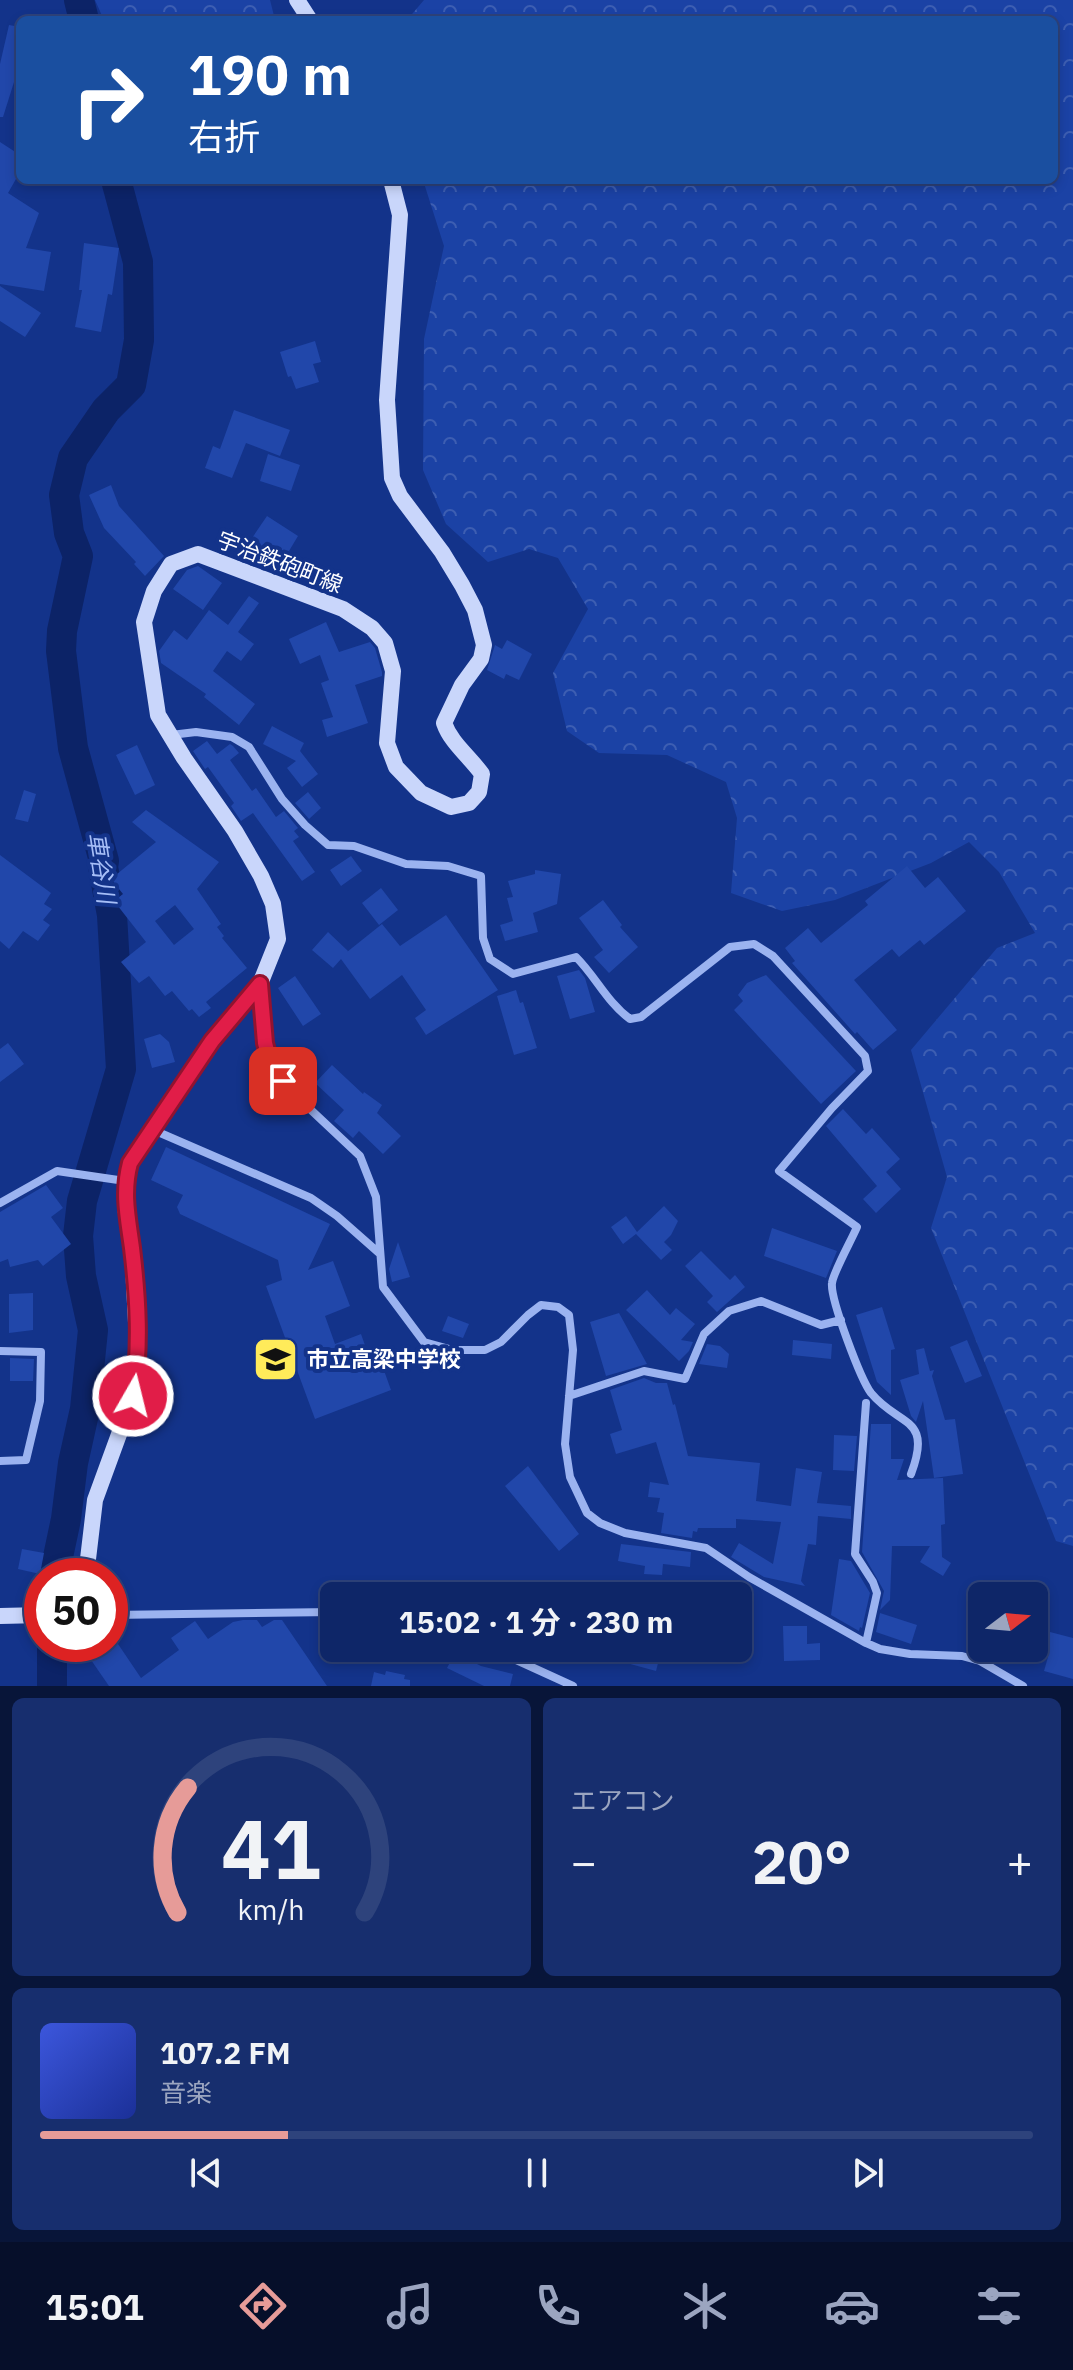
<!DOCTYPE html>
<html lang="ja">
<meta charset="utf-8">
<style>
body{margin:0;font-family:"IBM Plex Sans","Noto Sans JP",sans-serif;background:#172e6e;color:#f1f3f6;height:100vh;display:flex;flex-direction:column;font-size:30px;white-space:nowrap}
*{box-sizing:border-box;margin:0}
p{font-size:26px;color:#9ba5c0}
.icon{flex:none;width:44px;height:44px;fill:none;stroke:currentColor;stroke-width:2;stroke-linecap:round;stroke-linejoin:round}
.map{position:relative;height:1686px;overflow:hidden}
.side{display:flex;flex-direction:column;gap:12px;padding:12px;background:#081539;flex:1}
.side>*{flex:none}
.banner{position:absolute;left:16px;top:16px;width:1042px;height:168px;border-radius:12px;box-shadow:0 4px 12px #0003,0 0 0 2px #2e437c;background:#1a4fa0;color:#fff;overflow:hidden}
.needle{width:52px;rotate:74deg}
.tools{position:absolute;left:968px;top:1582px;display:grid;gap:16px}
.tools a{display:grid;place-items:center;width:80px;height:80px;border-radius:12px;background:#0e2668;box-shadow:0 4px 12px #0003,0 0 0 2px #2e437c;font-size:40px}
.speed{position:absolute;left:24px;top:1558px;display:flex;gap:16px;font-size:40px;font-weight:700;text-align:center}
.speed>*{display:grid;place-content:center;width:104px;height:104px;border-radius:50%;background:#0e2668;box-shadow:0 4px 12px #0003,0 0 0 2px #2e437c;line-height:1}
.speed .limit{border:12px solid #d22;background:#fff;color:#111}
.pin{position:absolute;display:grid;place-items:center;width:68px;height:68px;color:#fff;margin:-34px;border-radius:16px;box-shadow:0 4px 12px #0006}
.me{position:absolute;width:88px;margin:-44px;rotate:8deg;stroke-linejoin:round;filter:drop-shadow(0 0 6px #0008)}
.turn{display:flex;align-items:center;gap:28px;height:168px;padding:0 40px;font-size:36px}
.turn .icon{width:104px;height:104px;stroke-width:2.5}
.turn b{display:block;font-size:56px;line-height:68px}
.big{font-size:60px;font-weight:700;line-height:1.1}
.side .tile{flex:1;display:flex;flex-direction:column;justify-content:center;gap:12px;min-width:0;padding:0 28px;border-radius:12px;background:#172e6e}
.side .dial{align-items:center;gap:0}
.dial svg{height:208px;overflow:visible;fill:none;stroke:#2e437c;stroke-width:7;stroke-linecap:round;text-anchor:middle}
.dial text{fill:#f1f3f6;stroke:none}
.song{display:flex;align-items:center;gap:24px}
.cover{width:96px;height:96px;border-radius:12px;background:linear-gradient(135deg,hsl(230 70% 55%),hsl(230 70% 35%))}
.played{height:8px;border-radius:4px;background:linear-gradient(90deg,#e69b98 25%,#2e437c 25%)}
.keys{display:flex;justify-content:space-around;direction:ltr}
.heat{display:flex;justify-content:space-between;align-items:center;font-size:44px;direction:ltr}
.side .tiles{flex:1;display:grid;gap:12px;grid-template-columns:1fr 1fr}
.tile:last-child{grid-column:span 2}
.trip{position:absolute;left:320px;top:1582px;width:432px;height:80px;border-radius:12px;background:#0e2668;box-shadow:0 4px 12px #0003,0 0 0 2px #2e437c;font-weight:700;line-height:80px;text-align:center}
.tab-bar{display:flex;height:128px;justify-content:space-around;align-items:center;background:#060f2a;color:#9ba5c0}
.tab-bar .icon{width:56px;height:56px}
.tab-bar .on{color:#e69b98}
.tab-bar b{font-size:36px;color:#f1f3f6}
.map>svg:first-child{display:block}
.forest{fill:url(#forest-crowns)}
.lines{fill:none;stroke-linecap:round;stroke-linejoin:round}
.river{stroke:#0c2367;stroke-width:30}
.building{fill:#2147aa;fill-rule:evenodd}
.street{stroke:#9bb3f0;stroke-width:8}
.secondary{stroke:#c9d6fb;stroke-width:16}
.route-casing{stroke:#92132f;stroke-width:20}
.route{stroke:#e11d48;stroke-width:14}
.labels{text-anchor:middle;stroke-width:8;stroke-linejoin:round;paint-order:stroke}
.street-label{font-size:22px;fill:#fff;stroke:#13338a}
.poi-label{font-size:22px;font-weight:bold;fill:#fff;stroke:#13338a;text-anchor:start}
.water-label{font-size:24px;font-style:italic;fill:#a6bef7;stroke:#13338a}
</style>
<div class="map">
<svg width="1073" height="1686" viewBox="0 0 1073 1686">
<defs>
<pattern id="forest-crowns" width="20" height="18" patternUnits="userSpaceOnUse" patternTransform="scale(2)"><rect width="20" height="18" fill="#1b42a5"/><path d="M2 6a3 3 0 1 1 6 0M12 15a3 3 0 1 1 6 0" fill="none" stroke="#3d5eb2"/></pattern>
</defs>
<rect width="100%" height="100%" fill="#13338a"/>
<path class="forest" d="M95 0H270L275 20H104Z
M424 0H1073V1546L1056 1541 931 1228 947 1177 911 1050 997 948 1035 933 999 872 969 842 931 863 835 900 782 911 731 893 737 818 726 782 667 755 599 753 567 731 553 673 588 609 558 558 529 549 488 562 446 524 423 470 424 339 444 246 423 180H1054V20H407Z"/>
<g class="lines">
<path class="river" d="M79 0 84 20
M54 1576 66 1519 73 1463 85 1409 93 1330 81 1276 78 1236 82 1201 121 1069 112 915 103 867 104 861 73 748 61 651 62 631 78 556 69 533 64 495 73 458 106 410 131 385 139 340 138 262 116 180
M52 1686V1644"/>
</g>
<path class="building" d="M9 25 20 27V63L3 117H0V64Z
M0 142 20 155V172L8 193 39 213 26 248 51 252 44 291 0 284Z
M84 243 119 248 112 295 108 294 101 332 75 327 82 290H79Z
M0 286 41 313 25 337 0 321Z
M315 341 321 362 313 364 319 382 296 389 291 376 288 377 280 352Z
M234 410 290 430 280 456 246 443 232 478 205 468 213 446 220 449Z
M268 454 300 465 291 491 260 481Z
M111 485 119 506 164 556 145 576 134 564 136 562 104 528 89 495Z
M267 516 298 536 289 551 311 564 301 581 278 573 284 564 250 541Z
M198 566 222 583 203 610 173 589 187 570Z
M249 596 259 603 238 632 254 644 241 661 227 651 213 671 255 704 239 725 204 697 206 694 161 663 159 651 174 630 187 640 209 610 228 625Z
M326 622 339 652 370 642 375 648 382 672V676L355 685 368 723 327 737 322 720 333 717 321 683 329 680 320 655 300 664 289 639Z
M507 640 532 654 519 680 506 674 504 679 487 670 495 645 502 649Z
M272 726 304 743 300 751 318 774 302 787 287 768 296 761 263 744Z
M207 741 217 754 230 744 233 746 239 753 230 760 252 791 256 788 276 817 284 811 298 828 294 831 299 837 293 841 315 872 302 881 253 813 241 821 231 806 234 803 208 767 205 769 193 751Z
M137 745 155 785 135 795 116 755Z
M24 790 36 794 28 822 15 819Z
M308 792 321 808 309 819 295 803Z
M146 810 219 862 197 889 221 924 217 927 224 936 222 938 247 968 206 1002 211 1008 199 1017 192 1009 189 1011 172 991 165 996 149 976 139 983 121 962 146 942 114 901 123 894 111 879 156 842 132 822ZM175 905 194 929 174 945 155 921Z
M0 855 51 893 44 904 52 909 43 920 50 925 38 941 23 931 9 949 0 941Z
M351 856 362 871 341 886 330 870Z
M907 866 925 888 938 877 966 911 924 945 920 940 899 957 892 949 854 980 897 1030 873 1050 857 1032 855 1034 792 963 795 961 785 948 808 928 821 943 868 905 865 901Z
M535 870 561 874 557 904 533 913 538 932 505 941 500 925 513 921 507 898 513 897 508 881 535 874Z
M381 888 398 910 379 925 362 903Z
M603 900 622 925 620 927 638 947 609 973 594 957 603 950 579 918Z
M446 915 498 990 426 1035 415 1018 426 1010 402 975 370 999 341 959 333 968 312 950 328 932 348 951 347 952 382 924 400 946Z
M579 970 585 978 595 1012 570 1019 557 976Z
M766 975 856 1071 821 1104 734 1010 743 1001 738 995 747 983Z
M295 976 321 1014 303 1026 278 988Z
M516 990 520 1003 523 1002 537 1048 514 1055 497 996Z
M160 1034 169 1042 175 1062 152 1068 144 1039Z
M8 1043 24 1064 0 1082V1049Z
M302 1061 317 1076 302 1092 288 1076Z
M332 1065 363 1094 364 1092 382 1105 377 1113 401 1136 383 1154 359 1131 353 1138 334 1121 344 1110 315 1083Z
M843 1109 866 1134 872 1128 900 1159 886 1172 901 1189 876 1213 863 1199 877 1186 826 1126Z
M166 1147 330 1224 308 1270 333 1261 350 1306 325 1316 335 1344 361 1334 373 1368 382 1365 391 1390 315 1419 266 1286 282 1280 278 1260 180 1214 177 1207 183 1195 151 1180Z
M46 1185 63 1208 51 1217 71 1244 43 1266 38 1260 10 1267 8 1259 0 1262V1212Z
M664 1206 678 1221 671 1235 664 1242 672 1250 661 1260 636 1234 623 1244 611 1227 626 1216 637 1232Z
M772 1228 837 1251 826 1278 764 1256Z
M398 1242 410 1277 392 1282 389 1269Z
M701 1251 730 1280 735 1275 745 1287 717 1312 707 1302 713 1296 685 1266Z
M647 1290 670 1315 676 1308 695 1324 681 1340 693 1342 689 1351 679 1361 626 1310Z
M33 1293V1330L9 1333V1294Z
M882 1307 895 1349 891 1350V1395L877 1382 856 1315Z
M619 1313 647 1364 606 1376 590 1322Z
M448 1316 469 1324 463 1338 442 1331Z
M793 1340 832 1344 831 1359 792 1355Z
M967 1340 982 1376 965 1383 950 1347Z
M707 1344 720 1346 729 1354 727 1368 699 1364Z
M924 1348 930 1371 934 1370 932 1376 945 1420 955 1419 963 1474 934 1478 923 1401 916 1422 911 1416 900 1380 919 1374 916 1350Z
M10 1358 34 1359 33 1381H10Z
M644 1378 656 1383H667L673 1405 675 1404 688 1456 760 1463 756 1501 791 1506 796 1468 822 1472 817 1503 851 1506V1519L818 1516 816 1545 808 1544 801 1581 805 1586 764 1577 731 1557 739 1543 773 1564 781 1522 736 1519V1528H698L697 1532 693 1531 692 1538 661 1533 664 1513 657 1512 660 1498 648 1497 650 1482 669 1485 656 1442 616 1454 610 1434 622 1430 610 1390Z
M871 1424H891V1459H904L897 1480 943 1478 945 1524 941 1525 942 1557 951 1563 943 1576 920 1562 930 1546H892L890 1600 880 1610 884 1591 862 1552Z
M834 1435 857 1436 854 1471 833 1470Z
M528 1466 579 1534 559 1551 505 1486Z
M621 1544 691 1552 690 1567 663 1564 662 1575 644 1574 645 1566 618 1561Z
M22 1549 44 1553 40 1574 18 1569Z
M839 1559 851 1561 870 1593 862 1628 860 1627 859 1631 831 1615Z
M880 1613 917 1625 911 1644 876 1632Z
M243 1620H257L262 1627 274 1620H282L327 1686H109L80 1644H118L141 1678 179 1650 171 1638 195 1621 208 1639 233 1622Z
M783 1626H807V1644L820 1643V1660L784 1661Z
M1050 1632 1073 1638V1679L1044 1671 1048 1657 1044 1656Z
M587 1648H662L656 1671 586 1652Z
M455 1653 481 1666 513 1674 510 1686H484L447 1668Z
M386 1671 405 1675 404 1679 410 1680V1686H371L374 1672 385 1675Z"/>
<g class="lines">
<path class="street" d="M171 735 196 732 232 737 249 747 282 799 305 825 328 845 354 846 406 864 448 866 481 876 483 938 490 959 513 974 576 957C596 977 607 1002 630 1019L641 1017 730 947 754 944 773 956 865 1056 868 1071 832 1108 779 1171 857 1227C852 1239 833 1273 832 1283 830 1299 861 1380 871 1393 899 1427 933 1416 911 1474
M260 984 265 1043 271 1066 295 1095 360 1156 376 1197 383 1287 424 1342 453 1350H485L501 1342 528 1315 541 1305 558 1307 569 1315 573 1350 565 1444 570 1477 587 1513 600 1523 625 1533 706 1548 749 1577 864 1642 880 1649 910 1654 962 1656 980 1661 1023 1686
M151 1129 311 1198 337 1216 379 1253
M0 1203 57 1171 125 1181
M0 1351 41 1352 40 1401 26 1460 0 1461
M569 1396 644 1371 685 1379 704 1334 729 1311 761 1301 821 1325 841 1320
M866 1403 855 1554 873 1582 877 1593 866 1643
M110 1615 334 1612
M490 1648 573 1686"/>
<path class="secondary" d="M297 0 310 20
M86 1576 95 1500 133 1396 138 1360 132 1247 125 1207V1181L130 1163 212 1041 260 984 278 939 273 904 261 876 235 831 184 758 158 715 144 622 154 591 171 564 198 554 343 609 372 628 385 643 393 671 387 743 396 767 421 793 451 807 469 803 479 792 482 774C469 756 451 743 444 723L462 685 481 659 484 645 475 610 462 585 442 552 400 496 392 478 387 400 400 215 391 180
M0 1616 42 1615"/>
</g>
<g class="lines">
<defs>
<path id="route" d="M133 1396C141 1347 138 1298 132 1248 128 1218 122 1193 130 1163L212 1041 260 984 265 1043 271 1066 283 1081"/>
</defs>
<use href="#route" class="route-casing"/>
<use href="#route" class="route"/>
</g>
<defs>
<symbol id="school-square" viewBox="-11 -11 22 22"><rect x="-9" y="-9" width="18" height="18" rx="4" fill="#ffeb5a" stroke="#13338a"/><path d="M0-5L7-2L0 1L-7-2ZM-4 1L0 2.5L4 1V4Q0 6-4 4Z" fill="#111"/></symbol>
</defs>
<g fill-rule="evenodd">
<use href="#school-square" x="250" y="1334" width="51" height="51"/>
</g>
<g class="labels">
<g class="street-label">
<text transform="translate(280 562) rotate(21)" y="8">宇治鉄砲町線</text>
</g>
<g class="poi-label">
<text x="307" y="1367">市立高梁中学校</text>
</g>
<g class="water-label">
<text transform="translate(101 868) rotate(81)" y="8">車谷川</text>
</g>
</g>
</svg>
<div class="tools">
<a><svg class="needle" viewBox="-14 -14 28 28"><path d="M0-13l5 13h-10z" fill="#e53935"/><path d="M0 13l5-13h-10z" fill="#9ba5c0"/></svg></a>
</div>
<div class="speed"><div class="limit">50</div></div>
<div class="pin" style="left:283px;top:1081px;background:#d93025"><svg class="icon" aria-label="arrive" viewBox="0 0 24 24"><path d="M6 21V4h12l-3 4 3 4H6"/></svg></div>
<svg class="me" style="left:133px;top:1396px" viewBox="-20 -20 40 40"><circle r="17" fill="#e11d48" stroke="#fff" stroke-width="3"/><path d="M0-11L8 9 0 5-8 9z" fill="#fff"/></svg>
<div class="trip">15:02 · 1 分 · 230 m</div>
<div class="banner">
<div class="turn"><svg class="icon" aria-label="right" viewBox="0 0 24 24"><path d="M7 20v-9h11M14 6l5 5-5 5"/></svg><div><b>190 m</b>右折</div></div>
</div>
</div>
<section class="side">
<div class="tiles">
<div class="tile dial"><svg viewBox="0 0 100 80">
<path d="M14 69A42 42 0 1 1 86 69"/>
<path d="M14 69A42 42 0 0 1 18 21" stroke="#e69b98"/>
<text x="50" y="56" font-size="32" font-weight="700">41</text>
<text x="50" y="72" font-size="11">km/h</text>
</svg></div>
<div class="tile"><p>エアコン</p>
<div class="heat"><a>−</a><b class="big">20°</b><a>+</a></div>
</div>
<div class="tile">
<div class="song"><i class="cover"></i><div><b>107.2 FM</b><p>音楽</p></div></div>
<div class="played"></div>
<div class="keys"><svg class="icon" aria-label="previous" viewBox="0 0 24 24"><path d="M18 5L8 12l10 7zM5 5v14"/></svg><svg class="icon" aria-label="pause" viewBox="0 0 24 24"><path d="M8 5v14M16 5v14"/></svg><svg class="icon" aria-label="next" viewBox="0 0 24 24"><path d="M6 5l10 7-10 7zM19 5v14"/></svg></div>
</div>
</div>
</section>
<nav class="tab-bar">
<b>15:01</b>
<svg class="icon on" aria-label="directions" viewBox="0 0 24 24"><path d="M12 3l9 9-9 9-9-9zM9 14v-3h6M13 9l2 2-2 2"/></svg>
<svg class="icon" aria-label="music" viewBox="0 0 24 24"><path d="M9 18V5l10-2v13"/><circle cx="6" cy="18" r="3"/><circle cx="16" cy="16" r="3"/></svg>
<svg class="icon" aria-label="phone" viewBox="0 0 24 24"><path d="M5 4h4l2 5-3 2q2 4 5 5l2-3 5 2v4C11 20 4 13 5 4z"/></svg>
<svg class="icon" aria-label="climate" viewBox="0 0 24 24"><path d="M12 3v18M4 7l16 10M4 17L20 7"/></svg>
<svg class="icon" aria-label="car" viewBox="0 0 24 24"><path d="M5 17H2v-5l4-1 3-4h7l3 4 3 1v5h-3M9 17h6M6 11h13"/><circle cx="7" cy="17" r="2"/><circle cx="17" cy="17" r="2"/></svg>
<svg class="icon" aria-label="filters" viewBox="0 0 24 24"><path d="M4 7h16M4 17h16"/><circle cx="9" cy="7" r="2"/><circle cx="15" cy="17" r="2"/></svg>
</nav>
